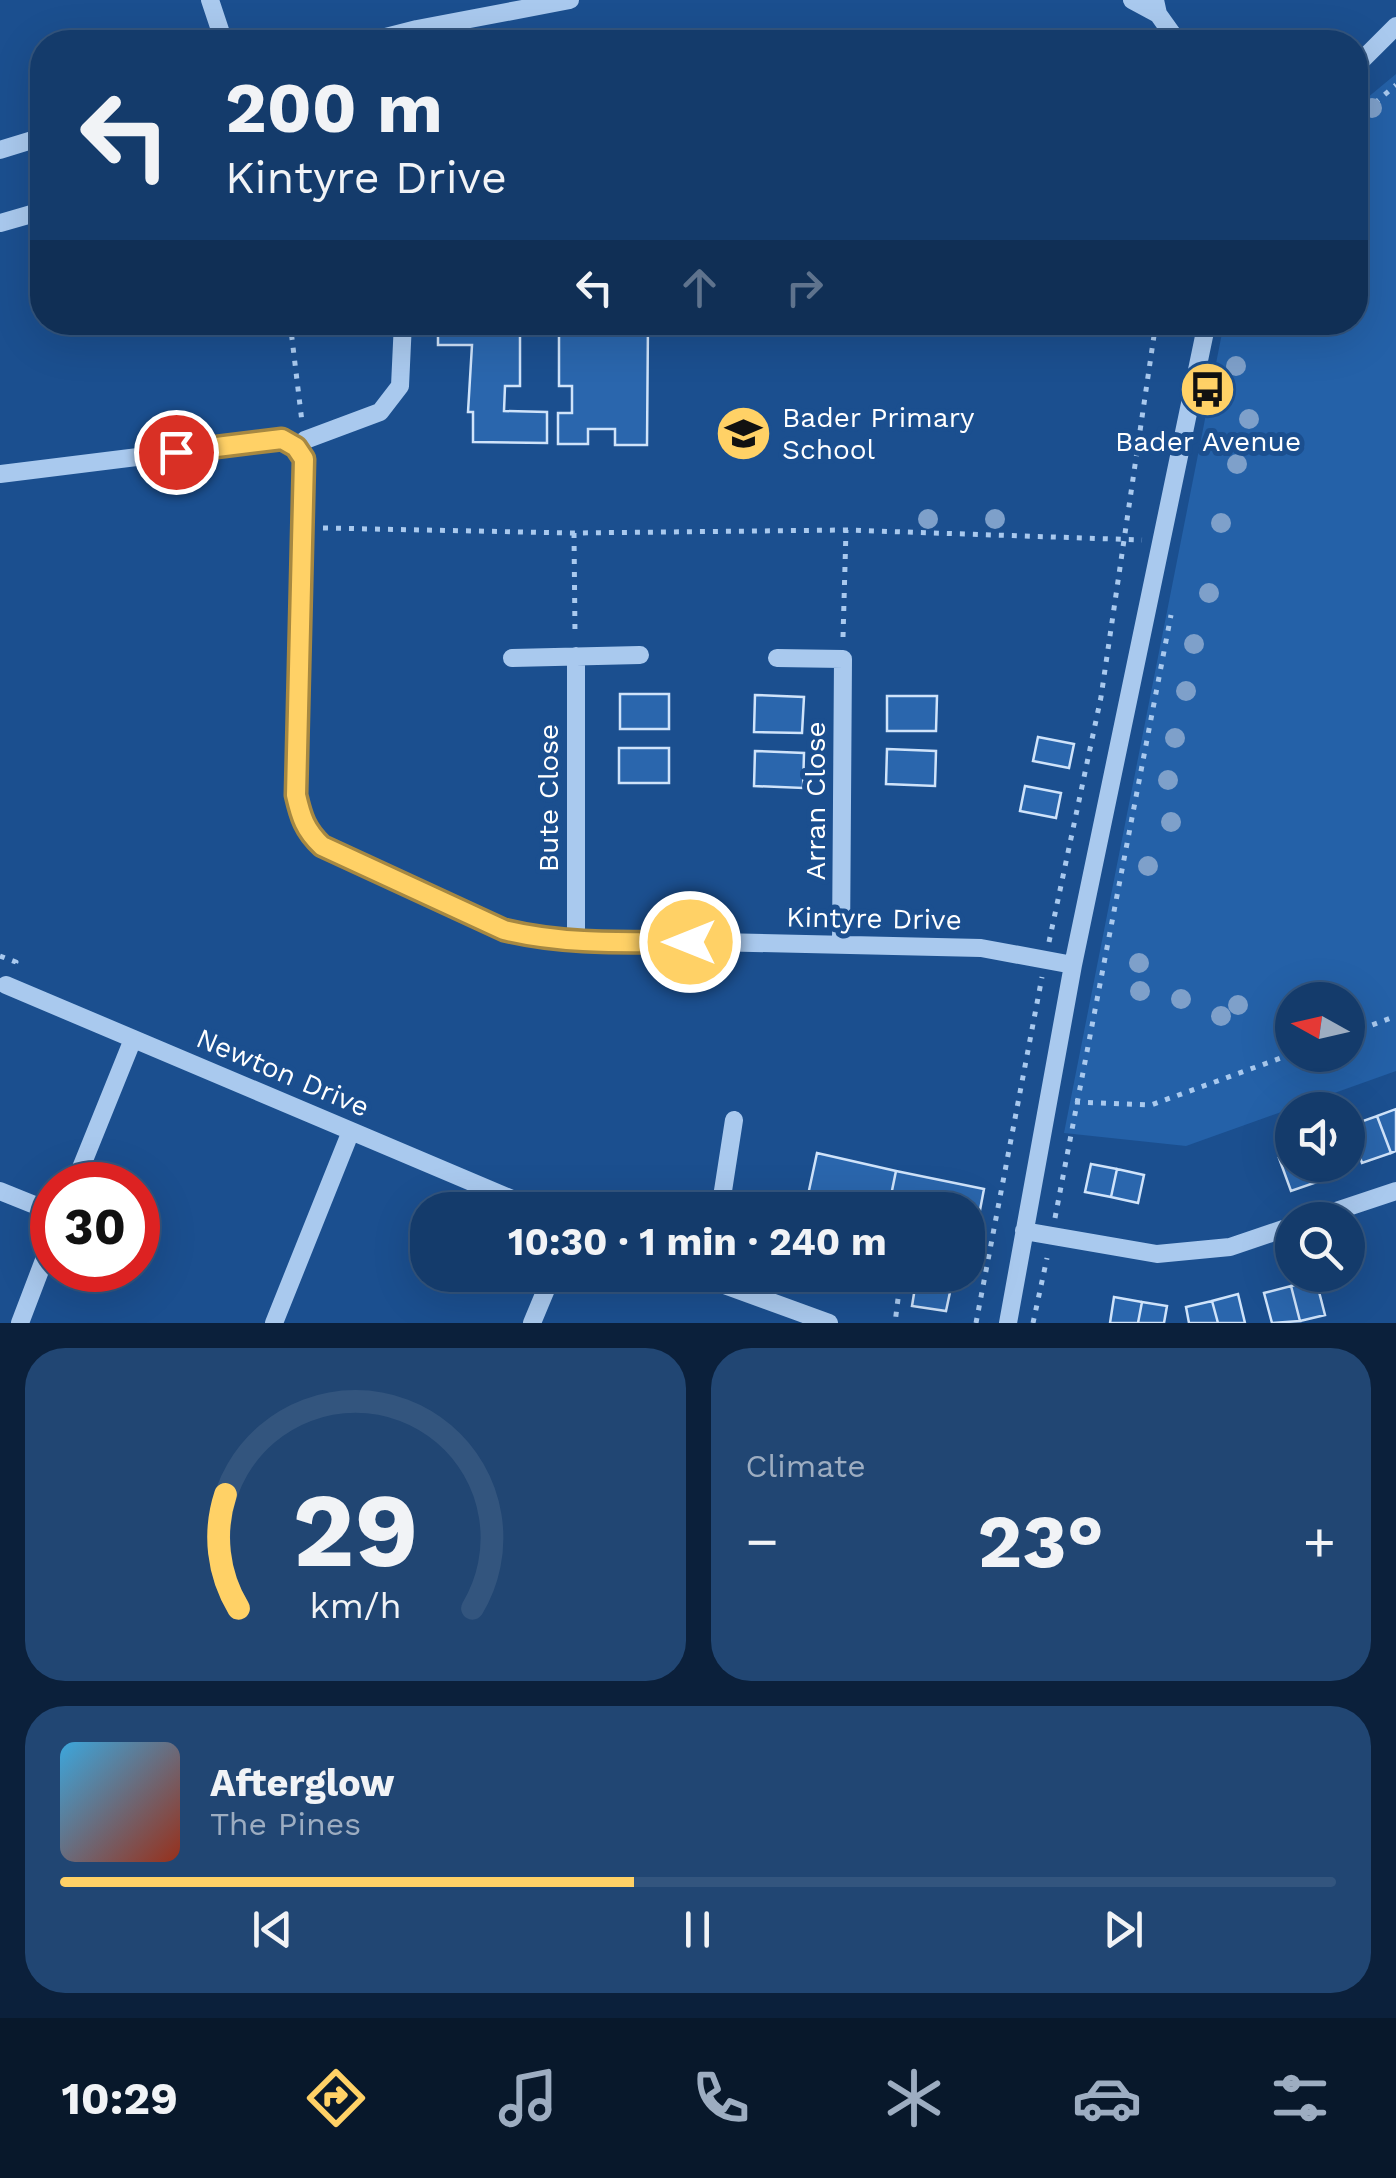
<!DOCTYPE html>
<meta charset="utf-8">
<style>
body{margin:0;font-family:"Work Sans",sans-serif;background:#214673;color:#f1f3f6;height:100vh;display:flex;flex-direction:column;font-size:38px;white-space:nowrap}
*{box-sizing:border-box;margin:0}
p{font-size:32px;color:#9dadc1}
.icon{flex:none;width:55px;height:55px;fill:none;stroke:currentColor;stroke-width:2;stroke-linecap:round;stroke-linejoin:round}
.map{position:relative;height:1323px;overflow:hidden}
.details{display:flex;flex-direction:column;gap:25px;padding:25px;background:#0b203b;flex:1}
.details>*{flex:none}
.banner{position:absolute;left:30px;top:30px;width:1338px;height:305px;border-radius:40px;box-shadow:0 10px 40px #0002,0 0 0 2px #33557e;background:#143b6b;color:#f1f3f6;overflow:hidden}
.needle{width:65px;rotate:278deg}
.controls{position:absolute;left:1275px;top:982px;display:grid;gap:20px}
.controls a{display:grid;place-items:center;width:90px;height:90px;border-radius:50%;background:#143b6b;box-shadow:0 10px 40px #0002,0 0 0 2px #33557e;font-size:50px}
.speed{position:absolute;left:30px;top:1162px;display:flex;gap:20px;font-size:50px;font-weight:700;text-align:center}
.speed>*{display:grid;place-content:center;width:130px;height:130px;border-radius:50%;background:#143b6b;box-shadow:0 10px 40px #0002,0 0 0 2px #33557e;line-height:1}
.speed .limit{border:15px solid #d22;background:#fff;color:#111}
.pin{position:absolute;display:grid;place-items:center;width:85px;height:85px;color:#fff;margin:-42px;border:5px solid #fff;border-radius:50%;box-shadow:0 2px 10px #0007}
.me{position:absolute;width:110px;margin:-55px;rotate:270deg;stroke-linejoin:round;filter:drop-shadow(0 0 8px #0008)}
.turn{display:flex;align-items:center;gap:35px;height:210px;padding:0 30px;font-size:45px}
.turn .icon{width:130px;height:130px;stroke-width:2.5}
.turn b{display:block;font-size:70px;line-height:85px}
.lanes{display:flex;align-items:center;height:95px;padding:0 30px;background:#0003;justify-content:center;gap:50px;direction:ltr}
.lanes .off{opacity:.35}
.big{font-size:75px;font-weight:700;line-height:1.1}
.details .card{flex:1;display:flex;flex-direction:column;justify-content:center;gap:15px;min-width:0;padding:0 35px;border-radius:40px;background:#214673}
.details .dial{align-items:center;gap:0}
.dial svg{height:260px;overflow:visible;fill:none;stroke:#33557e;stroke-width:7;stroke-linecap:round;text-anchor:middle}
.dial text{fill:#f1f3f6;stroke:none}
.song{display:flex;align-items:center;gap:30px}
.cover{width:120px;height:120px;border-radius:15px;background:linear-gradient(135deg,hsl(200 70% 55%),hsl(10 70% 35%))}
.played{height:10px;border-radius:5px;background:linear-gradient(90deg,#ffd166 45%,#33557e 45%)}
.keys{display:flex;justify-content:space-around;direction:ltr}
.heat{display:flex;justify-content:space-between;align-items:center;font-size:55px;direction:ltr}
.details .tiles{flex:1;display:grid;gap:25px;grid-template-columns:1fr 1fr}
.card:last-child{grid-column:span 2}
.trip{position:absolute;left:410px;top:1192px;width:575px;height:100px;border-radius:40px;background:#143b6b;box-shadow:0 10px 40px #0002,0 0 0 2px #33557e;font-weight:700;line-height:100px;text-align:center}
.menu{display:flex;height:160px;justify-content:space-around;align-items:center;background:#08182b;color:#9dadc1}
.menu .icon{width:70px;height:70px}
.menu .selected{color:#ffd166}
.menu b{font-size:45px;color:#f1f3f6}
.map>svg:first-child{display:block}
.green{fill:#2461a8;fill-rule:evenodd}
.building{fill:#2a66ad;stroke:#cfe3fa;stroke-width:2.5}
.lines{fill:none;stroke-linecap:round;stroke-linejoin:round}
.path{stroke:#a9c9ee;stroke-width:5;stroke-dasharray:5 8;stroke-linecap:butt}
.minor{stroke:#a9c9ee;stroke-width:18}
.tree{fill:#7ea0ca}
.route-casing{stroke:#a68842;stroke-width:25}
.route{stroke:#ffd166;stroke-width:18}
.labels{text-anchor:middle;stroke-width:10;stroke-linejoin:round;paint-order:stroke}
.poi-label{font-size:28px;fill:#fff;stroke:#1b4f8f;text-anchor:start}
.street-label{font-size:28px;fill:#fff;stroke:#1b4f8f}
</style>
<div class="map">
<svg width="1396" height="1323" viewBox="0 0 1396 1323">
<rect width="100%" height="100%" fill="#1b4f8f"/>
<path class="green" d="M1396 74V1071L1186 1146 1064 1133 1224 323 1355 322V108ZM1292 1000H1348V1055H1292Z"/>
<path class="building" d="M438 322H520V386H505L504 411 547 412V443L473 442V412H468L472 345H438Z
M573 322H648L647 445H615V429H588V444H558V413H572V386H559V326H573Z
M620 694H669V729H620Z
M755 695 804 697 802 733 754 732Z
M887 696H937L936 731H887Z
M1038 737 1074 744 1069 768 1033 761Z
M619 748H669V783H619Z
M887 749 936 751 935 786 886 784Z
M755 751 804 753 803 788 754 786Z
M1025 786 1061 793 1056 818 1020 811Z
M1396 1109V1151L1391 1153 1377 1116Z
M1377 1116 1391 1153 1362 1163 1349 1126Z
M817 1153 896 1171 888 1210 805 1209Z
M1292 1153V1165H1311L1317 1182 1291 1191 1279 1158Z
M1091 1164 1117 1169 1111 1197 1085 1192Z
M1311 1165H1339L1342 1173 1317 1182Z
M1117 1169 1144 1175 1138 1203 1111 1197Z
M896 1171 984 1189 968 1273V1210H888Z
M917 1275H967L966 1279 953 1278 946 1311 912 1306Z
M1316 1280 1325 1315 1300 1321 1291 1286Z
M1291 1286 1300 1321 1272 1323 1264 1293Z
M1238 1294 1245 1323H1218L1212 1301Z
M1114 1297 1142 1302 1138 1323H1110Z
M1212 1301 1218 1323H1189L1186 1307Z
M1142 1302 1167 1306 1164 1323H1138Z"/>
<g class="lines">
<path class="path" d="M1355 120 1396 85
M290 322 302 422
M323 528 574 533 846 530 1142 540
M574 533 575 635
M843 637 846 530
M1049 942 1101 697 1156 322
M0 956 16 962 13 969
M1348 1034 1396 1016
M1075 1102 1151 1105 1292 1054
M1055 1218 1171 615
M894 1275 900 1283 895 1323
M976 1323 1042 977
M1033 1323 1047 1258"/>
<path class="minor" d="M210 0 224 42
M1132 0 1158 14
M1155 0 1158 14 1178 42
M366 42 417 29 570 0
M1355 67 1396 26
M0 150 42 137
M0 223 42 211
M296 447 305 440 380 412 400 386 403 322
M0 474 282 439 296 447 304 459 297 795 301 818 309 833 339 856 504 930 536 938 981 948 1073 965
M576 656V941
M512 658 640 655
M777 658 843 659 841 944
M6 985 538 1210
M74 1185 133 1039
M0 1191 52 1212
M720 1210 734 1120
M1309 1220 1396 1191
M1024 1231 1157 1254 1230 1247 1292 1226
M697 1275 829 1323
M20 1323 52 1239
M274 1323 351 1131
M532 1323 552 1275
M1008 1323 1073 965 1207 322"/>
</g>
<g class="tree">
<circle cx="1372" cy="108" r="10"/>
<circle cx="1236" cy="366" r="10"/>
<circle cx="1249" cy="419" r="10"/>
<circle cx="1237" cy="464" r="10"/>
<circle cx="928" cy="519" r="10"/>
<circle cx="995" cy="519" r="10"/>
<circle cx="1221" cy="523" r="10"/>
<circle cx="1209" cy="593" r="10"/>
<circle cx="1194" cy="644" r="10"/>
<circle cx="1186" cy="691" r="10"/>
<circle cx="1175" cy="738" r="10"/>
<circle cx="1168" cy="780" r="10"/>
<circle cx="1171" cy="822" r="10"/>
<circle cx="1148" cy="866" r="10"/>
<circle cx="1139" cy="963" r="10"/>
<circle cx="1140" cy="991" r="10"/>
<circle cx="1181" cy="999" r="10"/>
<circle cx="1238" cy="1005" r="10"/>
<circle cx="1221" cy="1016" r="10"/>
</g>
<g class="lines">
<defs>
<path id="route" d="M176 452 282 439 296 447 304 459 296 795C301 817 305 830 322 846L504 930C565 945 628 942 690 942"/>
</defs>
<use href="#route" class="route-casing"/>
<use href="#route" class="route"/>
</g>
<defs>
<symbol id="bus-disc" viewBox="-11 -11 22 22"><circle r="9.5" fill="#ffd166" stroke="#1b4f8f"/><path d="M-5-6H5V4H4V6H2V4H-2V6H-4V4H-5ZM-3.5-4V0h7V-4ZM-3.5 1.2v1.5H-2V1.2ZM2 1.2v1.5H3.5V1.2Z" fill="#111"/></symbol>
<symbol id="school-disc" viewBox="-11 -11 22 22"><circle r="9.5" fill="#ffd166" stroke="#1b4f8f"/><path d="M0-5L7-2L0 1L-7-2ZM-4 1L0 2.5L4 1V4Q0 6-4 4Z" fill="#111"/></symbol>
</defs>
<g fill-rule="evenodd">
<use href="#bus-disc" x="1176" y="358" width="63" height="63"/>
<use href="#school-disc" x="712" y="402" width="63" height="63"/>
</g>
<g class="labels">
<g class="poi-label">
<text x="782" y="427">Bader Primary<tspan x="782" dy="32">School</tspan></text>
<text x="1208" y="451" text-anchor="middle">Bader Avenue</text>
</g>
<g class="street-label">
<text transform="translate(548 798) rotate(-90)" y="10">Bute Close</text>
<text transform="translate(815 801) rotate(-90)" y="10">Arran Close</text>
<text transform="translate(874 918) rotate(1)" y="10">Kintyre Drive</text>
<text transform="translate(283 1072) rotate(23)" y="10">Newton Drive</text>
</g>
</g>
</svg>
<div class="controls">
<a><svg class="needle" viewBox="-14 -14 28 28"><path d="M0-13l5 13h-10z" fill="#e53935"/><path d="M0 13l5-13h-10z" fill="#9dadc1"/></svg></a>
<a><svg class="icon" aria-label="sound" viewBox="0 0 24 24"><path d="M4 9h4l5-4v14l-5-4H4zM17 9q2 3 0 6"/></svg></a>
<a><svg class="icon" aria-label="search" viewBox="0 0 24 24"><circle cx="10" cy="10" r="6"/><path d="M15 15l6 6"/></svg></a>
</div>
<div class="speed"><div class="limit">30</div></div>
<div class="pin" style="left:176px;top:452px;background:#d93025"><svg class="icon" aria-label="arrive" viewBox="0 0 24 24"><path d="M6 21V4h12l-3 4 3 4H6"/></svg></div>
<svg class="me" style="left:690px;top:942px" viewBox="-20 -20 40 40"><circle r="17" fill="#ffd166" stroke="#fff" stroke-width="3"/><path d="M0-11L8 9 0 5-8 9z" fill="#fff"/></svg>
<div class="trip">10:30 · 1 min · 240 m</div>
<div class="banner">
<div class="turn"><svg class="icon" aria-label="left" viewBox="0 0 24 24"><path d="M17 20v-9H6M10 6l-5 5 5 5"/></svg><div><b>200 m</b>Kintyre Drive</div></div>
<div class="lanes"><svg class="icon" aria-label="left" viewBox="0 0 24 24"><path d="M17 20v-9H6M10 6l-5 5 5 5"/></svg><svg class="icon off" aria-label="ahead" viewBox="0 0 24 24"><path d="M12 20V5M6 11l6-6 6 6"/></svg><svg class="icon off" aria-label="right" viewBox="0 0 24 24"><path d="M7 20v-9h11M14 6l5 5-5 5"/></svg></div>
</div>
</div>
<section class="details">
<div class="tiles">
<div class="card dial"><svg viewBox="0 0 100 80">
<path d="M14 69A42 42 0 1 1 86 69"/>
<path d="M14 69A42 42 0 0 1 10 34" stroke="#ffd166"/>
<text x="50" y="56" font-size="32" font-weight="700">29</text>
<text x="50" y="72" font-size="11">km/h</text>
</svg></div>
<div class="card"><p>Climate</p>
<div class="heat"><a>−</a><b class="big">23°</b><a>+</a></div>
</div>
<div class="card">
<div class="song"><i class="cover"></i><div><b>Afterglow</b><p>The Pines</p></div></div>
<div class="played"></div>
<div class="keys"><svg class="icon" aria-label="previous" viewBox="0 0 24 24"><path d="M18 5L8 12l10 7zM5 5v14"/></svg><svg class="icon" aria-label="pause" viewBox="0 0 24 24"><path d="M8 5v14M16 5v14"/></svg><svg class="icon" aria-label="next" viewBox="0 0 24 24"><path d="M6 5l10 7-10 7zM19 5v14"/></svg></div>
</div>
</div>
</section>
<nav class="menu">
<b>10:29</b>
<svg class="icon selected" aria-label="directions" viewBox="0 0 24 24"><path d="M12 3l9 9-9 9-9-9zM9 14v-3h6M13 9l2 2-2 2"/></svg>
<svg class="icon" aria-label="music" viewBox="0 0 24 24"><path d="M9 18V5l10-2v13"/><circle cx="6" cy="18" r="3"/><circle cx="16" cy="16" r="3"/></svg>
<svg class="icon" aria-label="phone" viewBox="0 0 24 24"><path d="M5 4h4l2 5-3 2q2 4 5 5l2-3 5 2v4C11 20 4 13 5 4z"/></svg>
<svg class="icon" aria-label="climate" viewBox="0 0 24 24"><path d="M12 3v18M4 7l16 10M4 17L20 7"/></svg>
<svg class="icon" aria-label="car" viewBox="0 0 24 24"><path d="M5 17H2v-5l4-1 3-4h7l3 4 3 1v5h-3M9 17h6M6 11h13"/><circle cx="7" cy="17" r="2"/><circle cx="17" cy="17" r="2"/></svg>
<svg class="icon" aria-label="filters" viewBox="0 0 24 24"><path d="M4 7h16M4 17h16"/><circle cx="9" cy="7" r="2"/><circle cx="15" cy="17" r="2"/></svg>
</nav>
